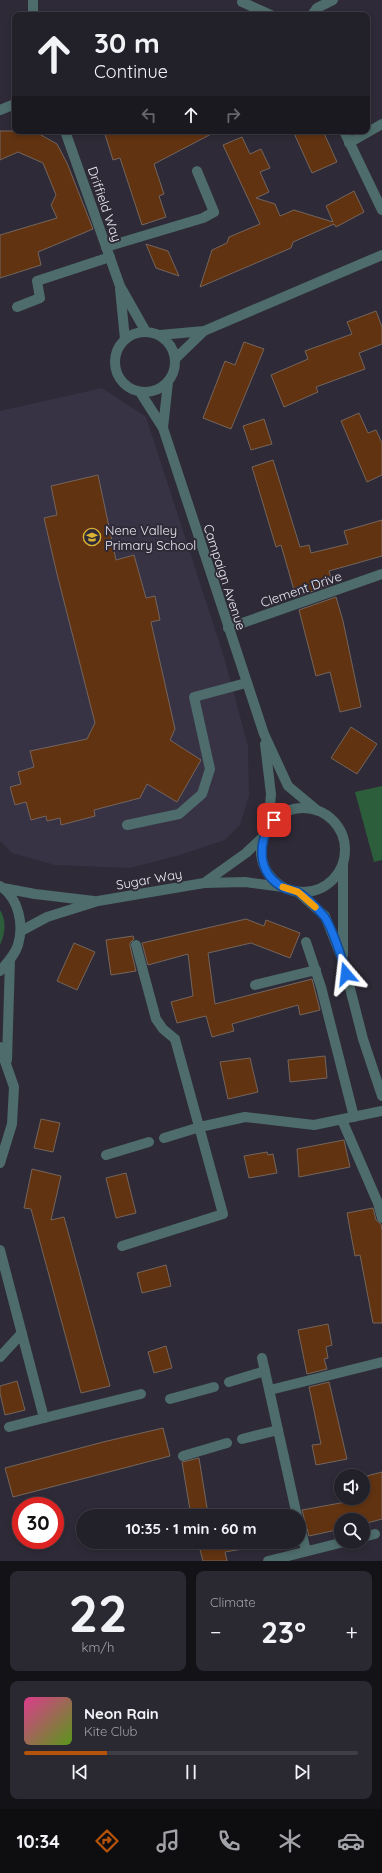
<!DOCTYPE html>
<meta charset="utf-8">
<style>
body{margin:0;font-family:Quicksand,sans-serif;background:#2a2831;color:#f1f3f6;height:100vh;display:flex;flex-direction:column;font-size:15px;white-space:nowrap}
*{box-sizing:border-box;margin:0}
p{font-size:13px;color:#a2a3a8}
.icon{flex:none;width:22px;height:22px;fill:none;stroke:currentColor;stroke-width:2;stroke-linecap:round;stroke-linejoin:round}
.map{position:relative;height:1561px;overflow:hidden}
.details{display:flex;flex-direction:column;gap:10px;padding:10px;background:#131217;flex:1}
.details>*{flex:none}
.guide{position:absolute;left:12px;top:12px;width:358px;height:122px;border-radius:8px;box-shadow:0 2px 6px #0003,0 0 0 1px #3f3e46;background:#222029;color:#f1f3f6;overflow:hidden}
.buttons{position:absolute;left:334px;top:1469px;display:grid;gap:8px}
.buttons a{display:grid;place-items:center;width:36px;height:36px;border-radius:50%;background:#222029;box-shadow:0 2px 6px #0003,0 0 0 1px #3f3e46;font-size:20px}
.speed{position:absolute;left:12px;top:1497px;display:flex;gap:8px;font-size:20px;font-weight:700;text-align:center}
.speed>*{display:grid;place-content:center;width:52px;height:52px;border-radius:50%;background:#222029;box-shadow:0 2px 6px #0003,0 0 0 1px #3f3e46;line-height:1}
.speed .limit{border:6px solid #d22;background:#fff;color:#111}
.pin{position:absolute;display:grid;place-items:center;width:34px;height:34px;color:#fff;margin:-17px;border-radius:8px;box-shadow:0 2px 6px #0006}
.me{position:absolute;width:44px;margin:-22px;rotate:343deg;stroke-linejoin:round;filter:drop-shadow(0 0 3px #0008)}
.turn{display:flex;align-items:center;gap:14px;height:84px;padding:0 16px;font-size:18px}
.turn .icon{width:52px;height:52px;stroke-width:2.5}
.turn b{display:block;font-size:28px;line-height:34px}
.lanes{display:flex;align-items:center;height:38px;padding:0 16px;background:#0003;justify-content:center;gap:20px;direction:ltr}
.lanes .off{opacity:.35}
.big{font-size:30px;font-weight:700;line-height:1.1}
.details .tile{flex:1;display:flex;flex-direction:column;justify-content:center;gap:6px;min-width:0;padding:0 14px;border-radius:8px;background:#2a2831}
.details .dial{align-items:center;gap:0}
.dial b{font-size:52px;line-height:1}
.song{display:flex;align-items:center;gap:12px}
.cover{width:48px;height:48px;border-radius:6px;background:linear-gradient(135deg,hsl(330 70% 55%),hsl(90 70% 35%))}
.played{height:4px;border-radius:2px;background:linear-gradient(90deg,#b45309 25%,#3f3e46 25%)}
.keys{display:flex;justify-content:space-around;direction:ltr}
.heat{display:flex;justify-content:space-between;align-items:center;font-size:22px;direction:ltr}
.details .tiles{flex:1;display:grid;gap:10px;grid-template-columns:1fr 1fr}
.tile:last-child{grid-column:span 2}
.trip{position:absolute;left:76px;top:1509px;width:230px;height:40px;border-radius:20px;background:#222029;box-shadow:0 2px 6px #0003,0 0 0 1px #3f3e46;font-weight:700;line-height:40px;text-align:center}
.dock{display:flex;height:64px;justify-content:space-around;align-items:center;background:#0e0d10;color:#a2a3a8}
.dock .icon{width:28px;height:28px}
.dock .on{color:#b45309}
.dock b{font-size:18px;color:#f1f3f6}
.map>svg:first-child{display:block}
.built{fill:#383245}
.green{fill:#2c5e3b}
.building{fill:#613311;stroke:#74655c}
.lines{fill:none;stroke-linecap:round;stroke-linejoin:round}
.lane{stroke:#4d6c6b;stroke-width:10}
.street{stroke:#4d6c6b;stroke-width:10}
.route-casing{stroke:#114b97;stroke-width:10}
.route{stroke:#1a73e8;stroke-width:7}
.slow{stroke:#f59e0b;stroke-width:7}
.labels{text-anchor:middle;stroke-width:4;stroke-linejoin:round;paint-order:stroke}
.street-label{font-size:13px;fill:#edebf3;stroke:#2e2a37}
.poi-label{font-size:13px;fill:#edebf3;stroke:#2e2a37;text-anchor:start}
</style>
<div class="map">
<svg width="382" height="1561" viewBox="0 0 382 1561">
<rect width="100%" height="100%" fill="#2e2a37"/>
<path class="built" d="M102 388 146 417 224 657 248 746 249 796 240 825 225 840 180 855 130 868 55 865 12 853 0 841V411Z"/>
<path class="green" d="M382 786V860L374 862 355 792Z
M0 910C7 921 5 934 0 945Z"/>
<path class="building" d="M0 131H34L57 144 67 163 93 229 38 252 41 265 0 278V235L57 218 51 205 56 195 43 163 18 152 0 160Z
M104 131H217L154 164 164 194 159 196 166 217 142 225 120 158 113 160Z
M293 131H323L337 162 312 173Z
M242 137 250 154 261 149 270 168 260 172 269 192 256 198 275 204 280 216 294 210 333 222 326 206 354 191 364 212 336 227 334 224 293 242 291 248 200 287 212 250 227 243 229 237 260 224 223 145Z
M146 244 168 251 179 276 156 268Z
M376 311 382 327V344L359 353 365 369 316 387 318 392 284 407 271 375 308 359 305 351 352 334 347 322Z
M244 342 264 349 231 429 203 418 225 361 235 365Z
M359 413 368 433 376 430 382 443V475L367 482 341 421Z
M264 419 272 444 251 450 243 426Z
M273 460 300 547 309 545 311 553 348 544 344 531 382 520V556L329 571 333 584 296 597 281 545 276 547 252 467Z
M98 475 116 560 134 555 146 598 155 596 160 620 151 622 175 729 170 740 201 760 177 802 147 784 140 798 94 810 95 816 61 825 60 818 47 821 46 816 31 820 26 802 15 805 10 787 21 784 18 772 34 767 30 751 87 739 95 723 57 574 44 518 57 515 51 486Z
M336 597 343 621 361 707 340 712 330 672 316 676 299 610Z
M351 727 377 744 357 774 331 758Z
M246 919 264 926 266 920 300 933 290 958 251 943 208 953 215 1004 312 979 320 1010 300 1015 298 1005 232 1024 234 1031 212 1037 206 1016 177 1023 171 1002 193 996 188 954 148 965 142 943Z
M133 936 134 939 130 943V946L136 971 111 975 106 940Z
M74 943 95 952 77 990 57 981Z
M325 1056 327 1078 290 1082 288 1060Z
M250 1058 258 1092 228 1099 220 1062Z
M41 1119 60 1123 53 1152 34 1148Z
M344 1140 350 1167 299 1177 297 1149Z
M267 1152 268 1155 273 1154 277 1173 249 1178 244 1156Z
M32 1169 61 1176 51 1220 64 1217 110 1386 81 1393 31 1209 24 1208Z
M126 1173 136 1213 116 1218 106 1178Z
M373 1208 376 1220 381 1224 382 1231V1323H373L360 1255 355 1256 347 1213Z
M166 1265 171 1286 142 1293 137 1273Z
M328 1324 332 1345 326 1347 328 1358 324 1359 327 1369 307 1374 298 1330Z
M166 1346 172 1368 154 1373 148 1352Z
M17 1381 25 1410 5 1415 0 1393V1386Z
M329 1382 347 1459 316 1465 312 1445 321 1444 309 1387Z
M163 1428 170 1456 13 1497 5 1468 103 1442Z
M199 1458 208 1514 228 1509 230 1516H191L182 1462Z
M382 1472V1519L363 1524V1520H341V1529L309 1536 302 1510 351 1501 350 1498H363V1477Z
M198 1542H284L225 1552 227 1561H203Z"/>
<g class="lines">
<path class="lane" d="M242 2 271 15
M349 143 382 124
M106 247 203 218 214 212 197 171
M17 307 40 298 37 281 110 257
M127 825 179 814 202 794 210 769 194 697 246 683
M306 942 321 987 354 1117
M136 945 156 1019 163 1029 175 1039
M255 985 316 970
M342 1120 378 1203 382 1218
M164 1138 200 1127
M106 1155 149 1142
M229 1382 265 1371
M170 1399 214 1387
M9 1427 44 1418
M242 1439 278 1430
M183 1456 227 1443
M284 1457 297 1516
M299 1522 306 1551
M363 1537 375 1534
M268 1561 344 1542"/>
<path class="street" d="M33 0V15
M312 15 317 8 333 0
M0 110 15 104
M65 131 120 286 146 332
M344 131 382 210
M120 289 125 339
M115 362a30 30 0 1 1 60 0a30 30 0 1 1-60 0Z
M160 335 204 331 382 255
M175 359 204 331
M140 392 163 428 264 734 288 786 318 811
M163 428 168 382
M228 628 382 574
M265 744 271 794 268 828
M261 850a42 42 0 1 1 84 0a42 42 0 1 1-84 0Z
M204 883 246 853 263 837
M0 886C19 898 24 925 18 945 15 955 7 963 0 971
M3 888 35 894 94 901
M298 892 325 916 343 961 363 1039 382 1096
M21 931 47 917 98 901 204 883 245 882 283 887
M343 955V865
M0 1047 14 1087 12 1124 0 1163
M7 1060 10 960
M200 1127 245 1117 314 1125 382 1111
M122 1246 223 1214 175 1039
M0 1250 44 1418 141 1394
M0 1357 22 1333
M262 1358 284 1457
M270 1390 382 1362"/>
</g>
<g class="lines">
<defs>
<path id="route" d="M274 820C257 841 256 873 284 888 288 890 294 890 298 892 307 897 316 907 323 915 330 922 344 963 346 974"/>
</defs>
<use href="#route" class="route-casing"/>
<use href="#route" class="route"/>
<path class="slow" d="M283 887 298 892 315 907"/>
</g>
<defs>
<symbol id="school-ring" viewBox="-11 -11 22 22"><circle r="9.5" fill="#2e2a37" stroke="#dab333" stroke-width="1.5"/><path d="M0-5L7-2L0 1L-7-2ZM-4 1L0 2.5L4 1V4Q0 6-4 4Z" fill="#dab333"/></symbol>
</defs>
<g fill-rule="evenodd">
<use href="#school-ring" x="82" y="527" width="20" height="20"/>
</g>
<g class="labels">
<g class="street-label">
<text transform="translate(105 204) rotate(71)" y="5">Driffield Way</text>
<text transform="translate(225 577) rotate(72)" y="5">Campaign Avenue</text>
<text transform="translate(301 589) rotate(-19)" y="5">Clement Drive</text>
<text transform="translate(149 879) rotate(-10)" y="5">Sugar Way</text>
</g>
<g class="poi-label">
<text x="105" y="535">Nene Valley<tspan x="105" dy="15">Primary School</tspan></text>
</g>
</g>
</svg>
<div class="buttons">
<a><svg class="icon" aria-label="sound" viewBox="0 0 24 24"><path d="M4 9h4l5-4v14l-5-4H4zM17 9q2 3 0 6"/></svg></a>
<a><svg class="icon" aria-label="search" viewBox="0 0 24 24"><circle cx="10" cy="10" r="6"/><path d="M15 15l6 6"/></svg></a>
</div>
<div class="speed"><div class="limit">30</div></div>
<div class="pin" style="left:274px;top:820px;background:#d93025"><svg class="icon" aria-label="arrive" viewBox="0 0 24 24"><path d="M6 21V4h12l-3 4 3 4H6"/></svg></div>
<svg class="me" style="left:346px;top:974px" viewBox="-20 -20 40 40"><path d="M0-17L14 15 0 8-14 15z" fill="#1a73e8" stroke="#fff" stroke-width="4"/></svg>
<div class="trip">10:35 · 1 min · 60 m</div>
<div class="guide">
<div class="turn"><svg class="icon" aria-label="ahead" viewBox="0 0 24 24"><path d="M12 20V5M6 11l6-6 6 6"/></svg><div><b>30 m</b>Continue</div></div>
<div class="lanes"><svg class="icon off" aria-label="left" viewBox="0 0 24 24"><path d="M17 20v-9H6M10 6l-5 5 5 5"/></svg><svg class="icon" aria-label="ahead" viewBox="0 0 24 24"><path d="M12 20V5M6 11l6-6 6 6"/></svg><svg class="icon off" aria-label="right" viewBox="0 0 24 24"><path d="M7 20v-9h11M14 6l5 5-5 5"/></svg></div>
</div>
</div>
<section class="details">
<div class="tiles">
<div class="tile dial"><b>22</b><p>km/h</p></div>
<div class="tile"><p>Climate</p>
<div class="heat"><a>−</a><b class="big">23°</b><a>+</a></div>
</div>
<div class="tile">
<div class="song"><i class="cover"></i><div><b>Neon Rain</b><p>Kite Club</p></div></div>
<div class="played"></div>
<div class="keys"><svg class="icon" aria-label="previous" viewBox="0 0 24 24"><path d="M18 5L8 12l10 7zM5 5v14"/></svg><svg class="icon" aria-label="pause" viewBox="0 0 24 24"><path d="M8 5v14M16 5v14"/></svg><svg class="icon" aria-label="next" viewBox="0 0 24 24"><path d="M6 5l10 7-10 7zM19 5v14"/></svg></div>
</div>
</div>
</section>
<nav class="dock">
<b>10:34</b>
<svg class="icon on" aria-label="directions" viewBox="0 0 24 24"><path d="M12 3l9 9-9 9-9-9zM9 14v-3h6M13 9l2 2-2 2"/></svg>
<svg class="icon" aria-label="music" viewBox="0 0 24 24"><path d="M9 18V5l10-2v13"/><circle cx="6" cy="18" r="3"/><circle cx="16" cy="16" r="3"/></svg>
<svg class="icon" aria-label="phone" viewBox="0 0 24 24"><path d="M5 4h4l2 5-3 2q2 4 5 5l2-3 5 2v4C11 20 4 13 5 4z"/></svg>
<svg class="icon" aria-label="climate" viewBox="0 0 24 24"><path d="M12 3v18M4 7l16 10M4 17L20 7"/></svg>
<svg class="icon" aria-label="car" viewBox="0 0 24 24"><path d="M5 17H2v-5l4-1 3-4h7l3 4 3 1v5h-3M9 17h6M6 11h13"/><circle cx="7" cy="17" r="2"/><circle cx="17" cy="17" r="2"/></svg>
</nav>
